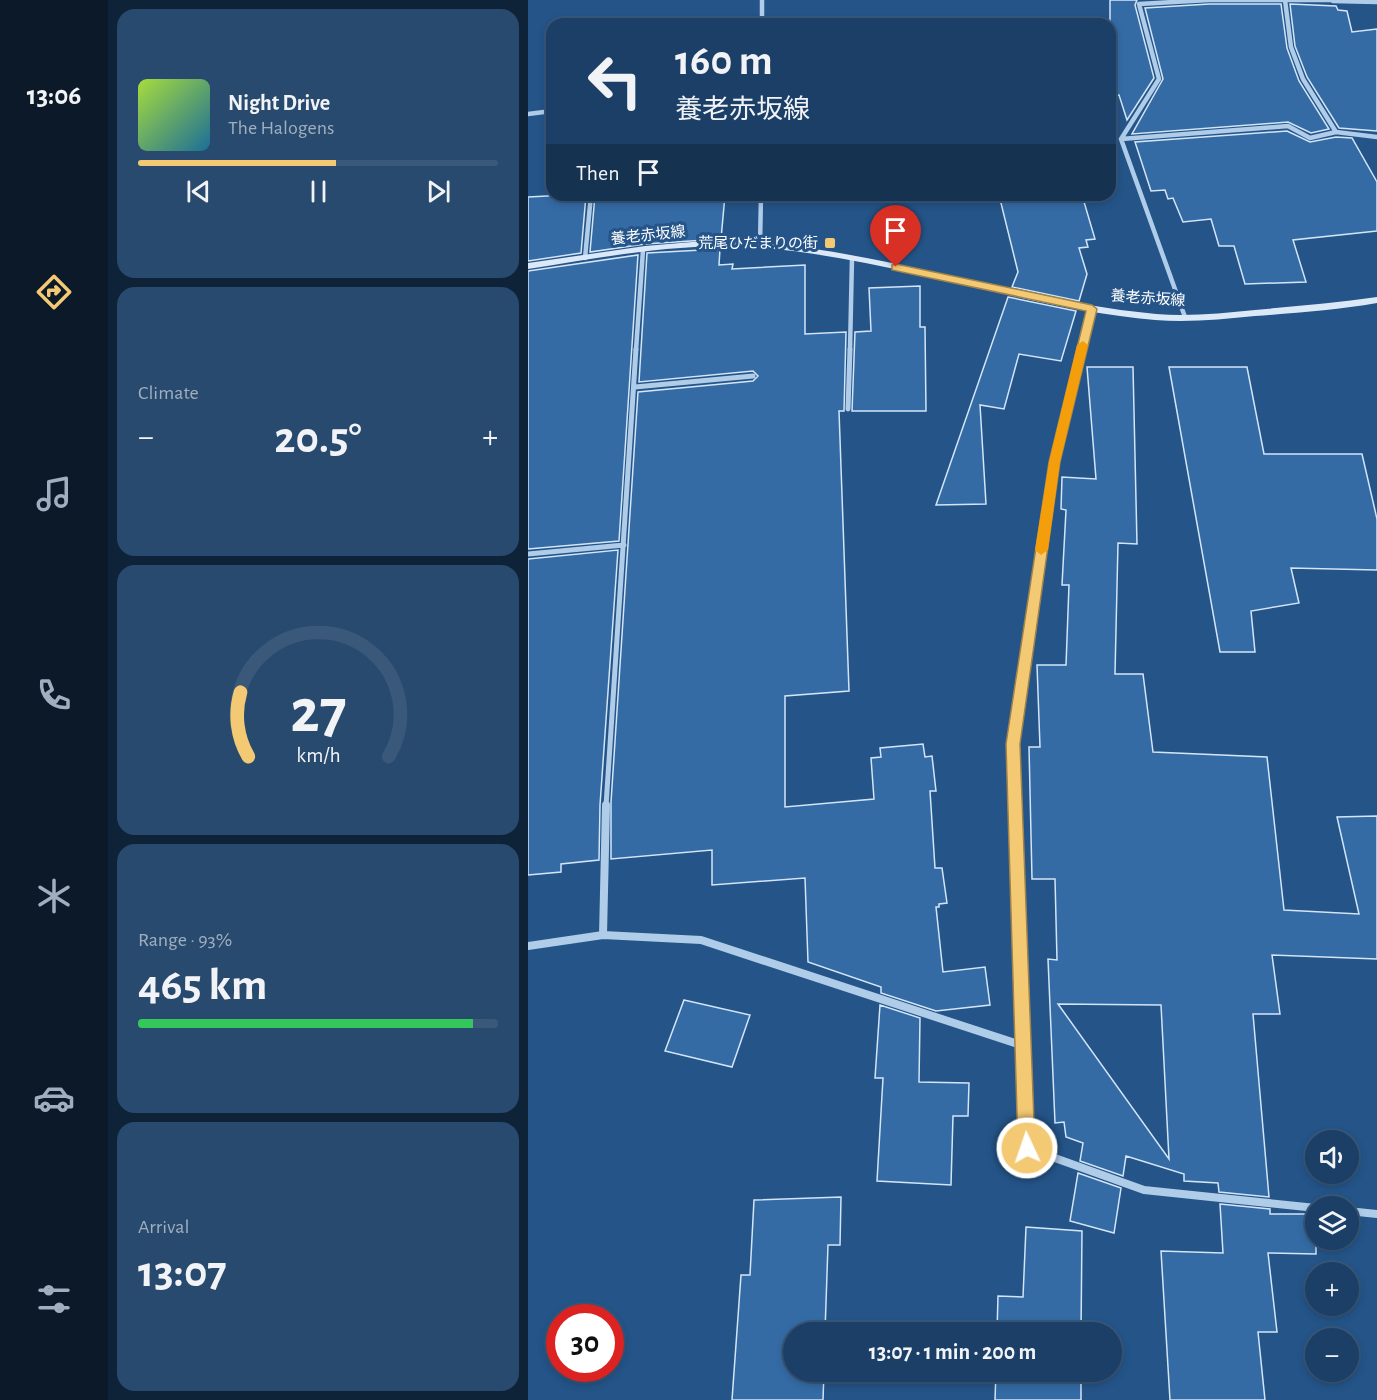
<!DOCTYPE html>
<meta charset="utf-8">
<style>
body{margin:0;font-family:"Alegreya Sans","Noto Sans JP",sans-serif;background:#284a6f;color:#f1f3f6;height:100vh;display:flex;flex-direction:column;font-size:22px;white-space:nowrap}
*{box-sizing:border-box;margin:0}
p{font-size:20px;color:#a0afbf}
.icon{flex:none;width:33px;height:33px;fill:none;stroke:currentColor;stroke-width:2;stroke-linecap:round;stroke-linejoin:round}
.map{position:relative;flex:1;overflow:hidden}
.side{display:flex;flex-direction:column;gap:9px;padding:9px;background:#0f2338;width:420px}
.side>*{flex:none}
.banner{position:absolute;left:18px;top:18px;width:570px;height:183px;border-radius:18px;box-shadow:0 3px 9px #0003,0 0 0 2px #39587a;background:#1b3f66;color:#f1f3f6;overflow:hidden}
.buttons{position:absolute;left:777px;top:1130px;display:grid;gap:12px}
.buttons a{display:grid;place-items:center;width:54px;height:54px;border-radius:50%;background:#1b3f66;box-shadow:0 3px 9px #0003,0 0 0 2px #39587a;font-size:30px}
.speed{position:absolute;left:18px;top:1304px;display:flex;gap:12px;font-size:30px;font-weight:700;text-align:center}
.speed>*{display:grid;place-content:center;width:78px;height:78px;border-radius:50%;background:#1b3f66;box-shadow:0 3px 9px #0003,0 0 0 2px #39587a;line-height:1}
.speed .limit{border:9px solid #d22;background:#fff;color:#111}
.pin{position:absolute;display:grid;place-items:center;width:51px;height:51px;color:#fff;margin:-62px -26px;border-radius:50% 50% 50% 0;rotate:-45deg;box-shadow:0 0 6px #0007}
.pin .icon{rotate:45deg}
.me{position:absolute;width:66px;margin:-33px;rotate:357deg;stroke-linejoin:round;filter:drop-shadow(0 0 4px #0008)}
.turn{display:flex;align-items:center;gap:21px;height:126px;padding:0 30px;font-size:27px}
.turn .icon{width:78px;height:78px;stroke-width:2.5}
.turn b{display:block;font-size:42px;line-height:51px}
.then{display:flex;align-items:center;height:57px;padding:0 30px;background:#0003;gap:12px;font-size:22px}
.big{font-size:45px;font-weight:600;line-height:1.1}
.side .tile{flex:1;display:flex;flex-direction:column;justify-content:center;gap:9px;min-width:0;padding:0 21px;border-radius:18px;background:#284a6f}
.side .dial{align-items:center;gap:0}
.dial svg{height:156px;overflow:visible;fill:none;stroke:#39587a;stroke-width:7;stroke-linecap:round;text-anchor:middle}
.dial text{fill:#f1f3f6;stroke:none}
.song{display:flex;align-items:center;gap:18px}
.cover{width:72px;height:72px;border-radius:9px;background:linear-gradient(135deg,hsl(80 70% 55%),hsl(200 70% 35%))}
.played{height:6px;border-radius:3px;background:linear-gradient(90deg,#f4c973 55%,#39587a 55%)}
.keys{display:flex;justify-content:space-around;direction:ltr}
.heat{display:flex;justify-content:space-between;align-items:center;font-size:33px;direction:ltr}
.charge{height:9px;border-radius:4px;background:linear-gradient(90deg,#34c759 93%,#39587a 0)}
.trip{position:absolute;left:255px;top:1322px;width:339px;height:60px;border-radius:30px;background:#1b3f66;box-shadow:0 3px 9px #0003,0 0 0 2px #39587a;font-weight:600;line-height:60px;text-align:center}
main{display:flex;flex:1;min-height:0}
.dock{display:flex;flex-direction:column;width:108px;justify-content:space-around;align-items:center;background:#0b1929;color:#a0afbf}
.dock .icon{width:42px;height:42px}
.dock .selected{color:#f4c973}
.dock b{font-size:27px;color:#f1f3f6}
.map>svg:first-child{display:block}
.building{fill:#346ba5;stroke:#d3e5f7;stroke-width:1.5;fill-rule:evenodd}
.lines{fill:none;stroke-linecap:round;stroke-linejoin:round}
.street-far2{stroke:#afcce9;stroke-width:4.5}
.street-far1{stroke:#afcce9;stroke-width:5}
.street{stroke:#afcce9;stroke-width:8}
.secondary{fill:#dae8f8;fill-rule:evenodd}
.route{fill:#f4c973;stroke:#9f834b;stroke-width:1.5}
.slow{fill:#f59e0b}
.poi-dot{fill:#f4c973;stroke:#245488;stroke-width:2}
.labels{text-anchor:middle;stroke-width:6;stroke-linejoin:round;paint-order:stroke}
.far-street-label{font-size:15px;fill:#fff;stroke:#245488}
.far-poi-label{font-size:15px;fill:#fff;stroke:#245488;text-anchor:end}
</style>
<main>
<nav class="dock">
<b>13:06</b>
<svg class="icon selected" aria-label="directions" viewBox="0 0 24 24"><path d="M12 3l9 9-9 9-9-9zM9 14v-3h6M13 9l2 2-2 2"/></svg>
<svg class="icon" aria-label="music" viewBox="0 0 24 24"><path d="M9 18V5l10-2v13"/><circle cx="6" cy="18" r="3"/><circle cx="16" cy="16" r="3"/></svg>
<svg class="icon" aria-label="phone" viewBox="0 0 24 24"><path d="M5 4h4l2 5-3 2q2 4 5 5l2-3 5 2v4C11 20 4 13 5 4z"/></svg>
<svg class="icon" aria-label="climate" viewBox="0 0 24 24"><path d="M12 3v18M4 7l16 10M4 17L20 7"/></svg>
<svg class="icon" aria-label="car" viewBox="0 0 24 24"><path d="M5 17H2v-5l4-1 3-4h7l3 4 3 1v5h-3M9 17h6M6 11h13"/><circle cx="7" cy="17" r="2"/><circle cx="17" cy="17" r="2"/></svg>
<svg class="icon" aria-label="filters" viewBox="0 0 24 24"><path d="M4 7h16M4 17h16"/><circle cx="9" cy="7" r="2"/><circle cx="15" cy="17" r="2"/></svg>
</nav>
<section class="side">
<div class="tile">
<div class="song"><i class="cover"></i><div><b>Night Drive</b><p>The Halogens</p></div></div>
<div class="played"></div>
<div class="keys"><svg class="icon" aria-label="previous" viewBox="0 0 24 24"><path d="M18 5L8 12l10 7zM5 5v14"/></svg><svg class="icon" aria-label="pause" viewBox="0 0 24 24"><path d="M8 5v14M16 5v14"/></svg><svg class="icon" aria-label="next" viewBox="0 0 24 24"><path d="M6 5l10 7-10 7zM19 5v14"/></svg></div>
</div>
<div class="tile"><p>Climate</p>
<div class="heat"><a>−</a><b class="big">20.5°</b><a>+</a></div>
</div>
<div class="tile dial"><svg viewBox="0 0 100 80">
<path d="M14 69A42 42 0 1 1 86 69"/>
<path d="M14 69A42 42 0 0 1 10 36" stroke="#f4c973"/>
<text x="50" y="56" font-size="32" font-weight="700">27</text>
<text x="50" y="72" font-size="11">km/h</text>
</svg></div>
<div class="tile"><p>Range · 93%</p><b class="big">465 km</b><div class="charge"></div></div>
<div class="tile"><p>Arrival</p><b class="big">13:07</b></div>
</section>
<div class="map">
<svg width="849" height="1400" viewBox="0 0 849 1400">
<rect width="100%" height="100%" fill="#245488"/>
<path class="building" d="M582 0H609L607 5 626 78 599 120 591 95 582 96Z
M681 4H753L759 48 771 81 801 129 783 133 760 122 604 134 635 79 617 8Z
M762 4 808 6 810 10 819 11 824 32 849 29V131L811 128 779 77 767 46Z
M759 131 782 142 808 137 824 138 849 182V231L765 240 778 282 717 284 706 246H691L683 219 655 222 645 198 640 199 637 190 623 191 607 142Z
M38 195H58L53 253 0 261V197Z
M67 195H197L193 239 117 244 62 252Z
M471 195H554L567 239 558 240 560 247 551 248 559 274 551 301 484 287 490 272Z
M192 249 191 265 205 264 204 269 277 265V334L318 332 316 411H311L321 691 257 696V807L346 799 343 758 353 757 352 748 395 744 397 757 404 756 408 791H402L407 868H414L419 903 411 904V907H408L415 972 457 967 462 1005 408 1011 353 993V987L280 962 277 878 184 885V850L83 859V802L110 392 225 381 230 376 225 371 111 382 119 253Z
M110 255 91 541 0 549V271Z
M392 286V327H397L398 411H324L327 332 343 331 341 288Z
M480 297 548 311 533 361 491 354 476 409 452 405 458 504 408 505Z
M559 367H605L609 544 590 543 587 674H615L625 752 739 757 756 910 831 914 809 817 849 816V959L744 955 752 1014H725L741 1197 691 1192 690 1183 656 1181V1174L598 1156 595 1176 552 1161 555 1143 538 1137 536 1122 527 1123 520 959 529 960 527 879H504L501 747H512L509 665H538L541 585H534L538 510 533 509 534 477 568 479ZM530 1004 633 1005 641 1159Z
M641 367H719L736 454H834L849 519V570L763 568 771 603 723 611 727 652H692Z
M90 550 72 805 71 860 33 864V872L0 875V559Z
M156 1000 222 1015 204 1067 137 1051Z
M352 1005 392 1018 391 1082 441 1083 440 1116H425L423 1185 349 1181 355 1078H347Z
M550 1173 593 1188 586 1233 542 1221Z
M313 1197 312 1245H300L297 1332H266V1371H296L295 1400H204L213 1275H222L226 1200Z
M692 1204 742 1209V1214H788V1254L740 1253 749 1332H730L737 1400H642L633 1251 695 1253Z
M498 1227 554 1231 553 1332H469L470 1296 495 1297Z
M468 1371H553V1400H467Z"/>
<g class="lines">
<path class="street-far2" d="M234 0V24
M757 0 763 47 775 79 808 132 849 137
M805 1 849 2
M0 114 24 111
M593 139 760 126 782 138 808 132
M232 245 233 195
M57 258 63 195
M657 317 593 139 631 79 611 4 681 0H805
M108 350 115 250
M322 350 324 258
M553 350 563 309"/>
<path class="street-far1" d="M107 387 225 376
M320 409 322 349
M0 554 96 545
M78 806 108 349
M487 806 485 744 527 462 554 349"/>
<path class="street" d="M487 805 493 1045
M75 935 173 940 493 1045 499 1148 616 1190 788 1208
M0 946 75 935 78 805
M820 1211 849 1214"/>
<path class="secondary" d="M176 241C330 239 475 300 628 314 661 317 694 313 727 310 768 306 809 303 849 297V303C809 310 768 313 727 316 694 319 661 323 627 320 495 308 368 259 235 248 156 241 77 257 0 269V263L117 246Z"/>
</g>
<path class="route" d="M368 264 564 305 569 309 532 462 492 744 507 1148 505 1154 499 1156 493 1154 490 1148 478 744 521 462 558 311 364 270V265Z"/>
<path class="slow" d="M555 341 560 345 532 462 520 550 513 555 507 550 521 462 549 345Z"/>
<rect class="poi-dot" x="296" y="237" width="12" height="12" rx="3"/>
<g class="labels">
<g class="far-street-label">
<text transform="translate(120 235) rotate(-6)" y="5">養老赤坂線</text>
<text transform="translate(620 298) rotate(4)" y="5">養老赤坂線</text>
</g>
<g class="far-poi-label">
<text x="290" y="248">荒尾ひだまりの街</text>
</g>
</g>
</svg>
<div class="buttons">
<a><svg class="icon" aria-label="sound" viewBox="0 0 24 24"><path d="M4 9h4l5-4v14l-5-4H4zM17 9q2 3 0 6"/></svg></a>
<a><svg class="icon" aria-label="layers" viewBox="0 0 24 24"><path d="M12 4l9 5-9 5-9-5zM3 14l9 5 9-5"/></svg></a>
<a>+</a>
<a>−</a>
</div>
<div class="speed"><div class="limit">30</div></div>
<div class="pin" style="left:368px;top:267px;background:#d93025"><svg class="icon" aria-label="arrive" viewBox="0 0 24 24"><path d="M6 21V4h12l-3 4 3 4H6"/></svg></div>
<svg class="me" style="left:499px;top:1148px" viewBox="-20 -20 40 40"><circle r="17" fill="#f4c973" stroke="#fff" stroke-width="3"/><path d="M0-11L8 9 0 5-8 9z" fill="#fff"/></svg>
<div class="trip">13:07 · 1 min · 200 m</div>
<div class="banner">
<div class="turn"><svg class="icon" aria-label="left" viewBox="0 0 24 24"><path d="M17 20v-9H6M10 6l-5 5 5 5"/></svg><div><b>160 m</b>養老赤坂線</div></div>
<div class="then">Then<svg class="icon" aria-label="arrive" viewBox="0 0 24 24"><path d="M6 21V4h12l-3 4 3 4H6"/></svg></div>
</div>
</div>
</main>
